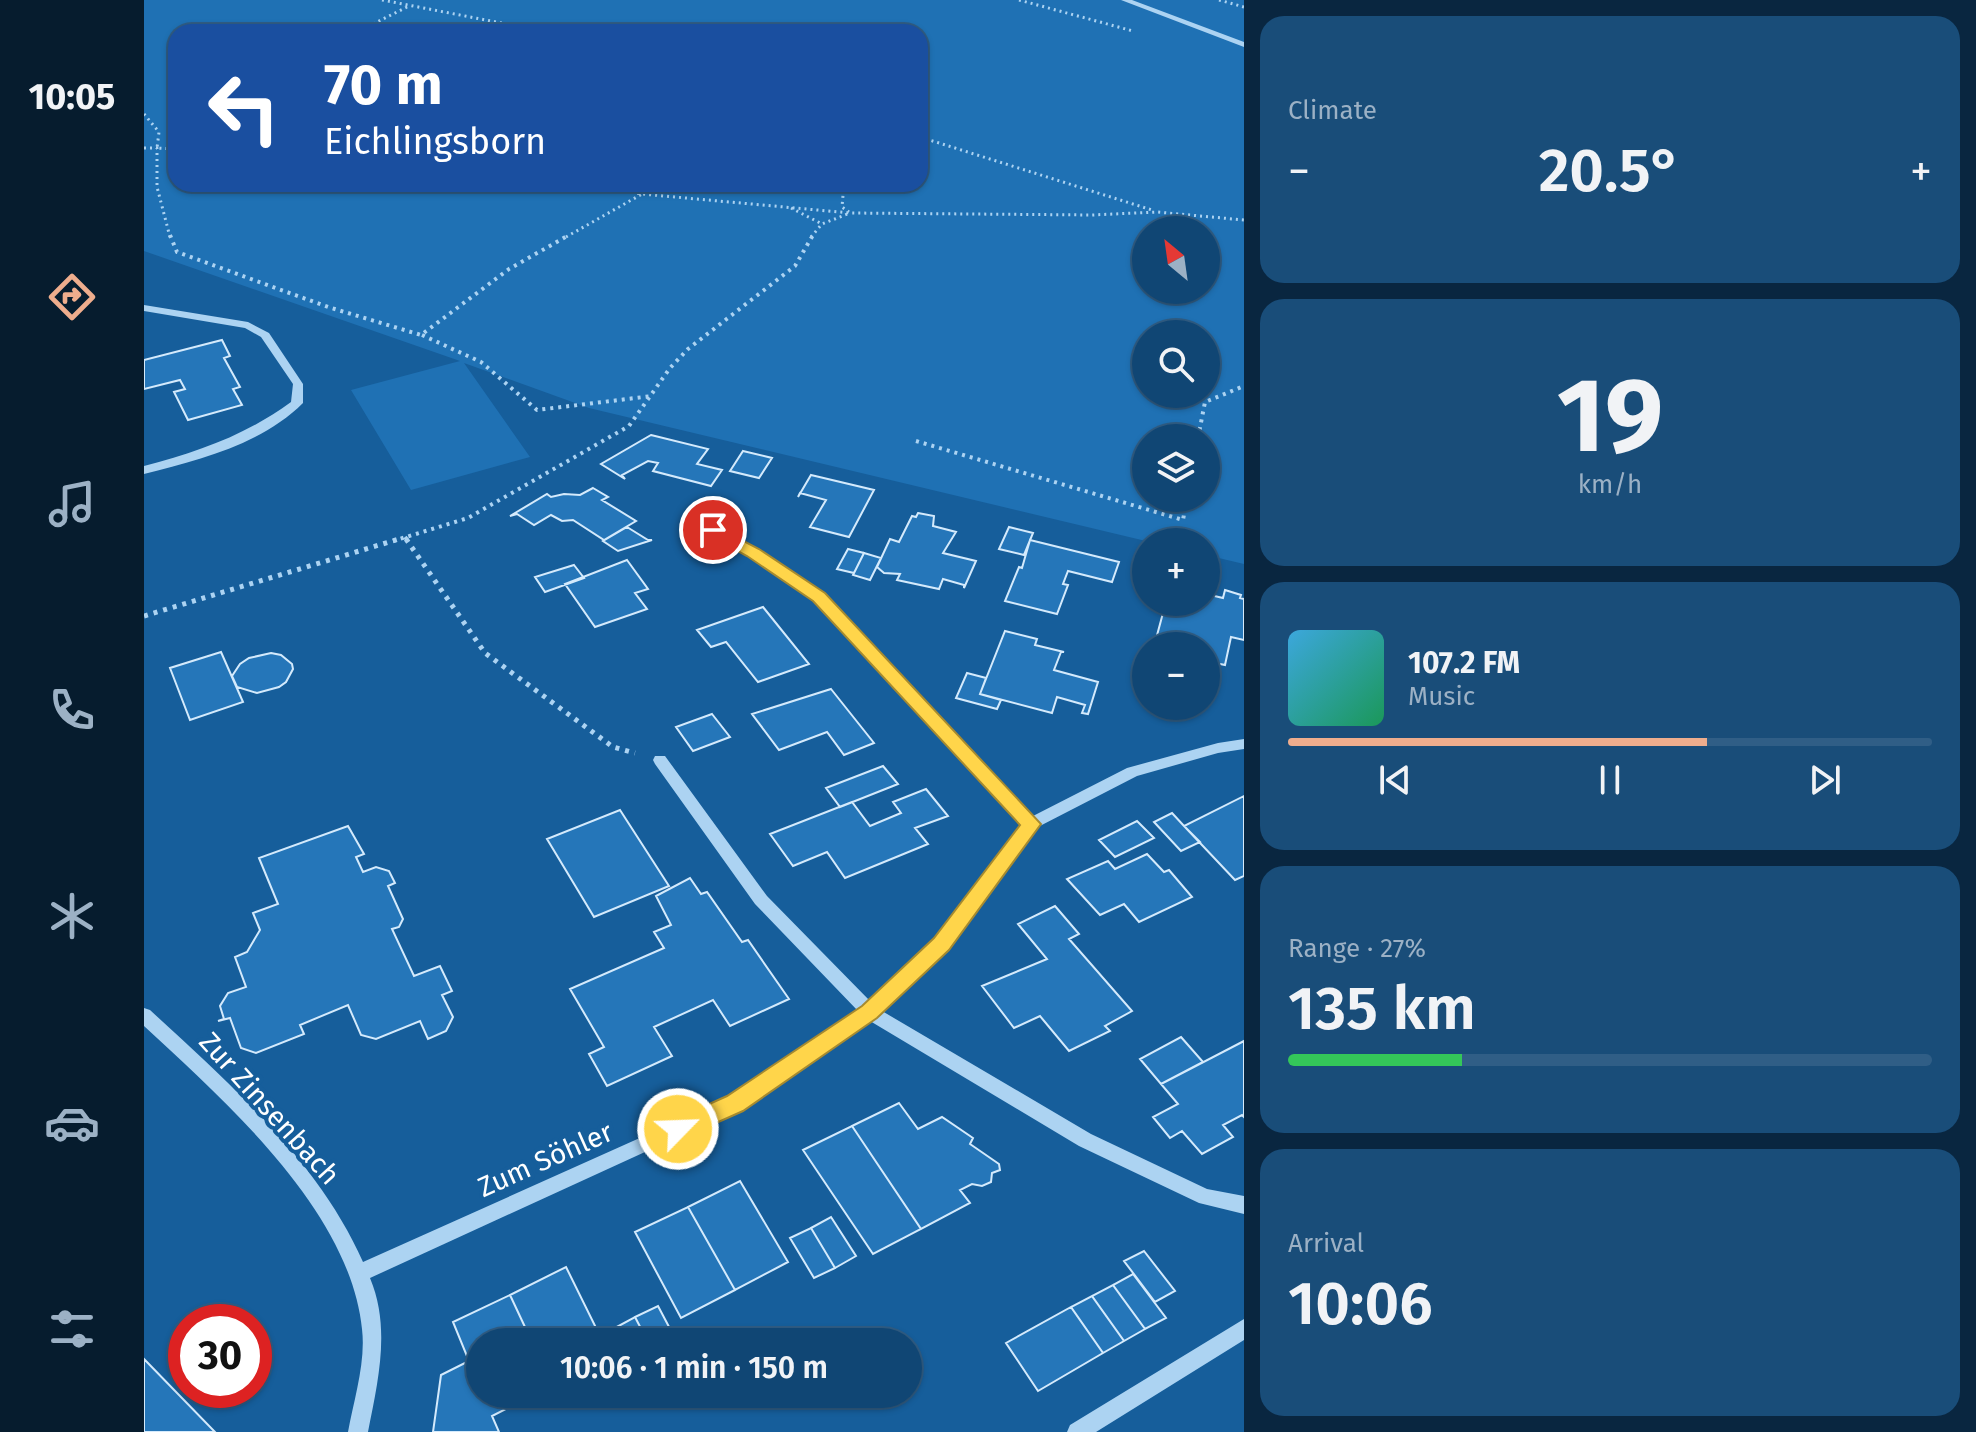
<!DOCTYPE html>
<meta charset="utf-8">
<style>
body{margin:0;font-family:"Fira Sans",sans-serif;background:#194d79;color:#f1f3f6;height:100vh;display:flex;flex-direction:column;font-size:30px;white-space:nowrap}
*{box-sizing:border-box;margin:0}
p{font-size:26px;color:#9cb1c5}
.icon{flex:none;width:44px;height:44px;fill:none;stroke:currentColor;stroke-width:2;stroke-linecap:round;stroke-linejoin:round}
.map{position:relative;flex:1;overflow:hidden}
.panel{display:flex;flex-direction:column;gap:16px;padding:16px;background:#092640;width:732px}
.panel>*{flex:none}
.hud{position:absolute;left:24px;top:24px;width:760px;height:168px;border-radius:24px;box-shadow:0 2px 6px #0004,0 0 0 2px #305e86;background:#1a4fa0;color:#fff;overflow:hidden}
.needle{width:52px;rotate:331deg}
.controls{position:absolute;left:988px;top:216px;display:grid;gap:16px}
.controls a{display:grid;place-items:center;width:88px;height:88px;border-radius:50%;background:#104674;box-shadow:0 2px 6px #0004,0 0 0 2px #305e86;font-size:40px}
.speed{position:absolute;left:24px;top:1304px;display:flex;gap:16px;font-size:40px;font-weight:700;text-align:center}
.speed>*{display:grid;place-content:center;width:104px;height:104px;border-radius:50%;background:#104674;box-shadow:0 2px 6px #0004,0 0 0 2px #305e86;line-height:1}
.speed .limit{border:12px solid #d22;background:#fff;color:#111}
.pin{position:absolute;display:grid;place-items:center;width:68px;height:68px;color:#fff;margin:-34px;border:4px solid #fff;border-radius:50%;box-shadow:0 2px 8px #0007}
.me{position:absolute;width:88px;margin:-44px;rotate:66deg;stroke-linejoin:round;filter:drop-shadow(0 0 6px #0008)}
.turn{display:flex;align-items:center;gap:28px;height:168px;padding:0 24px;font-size:36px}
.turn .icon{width:104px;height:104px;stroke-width:2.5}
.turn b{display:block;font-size:56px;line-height:68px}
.big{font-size:60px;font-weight:600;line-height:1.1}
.panel .tile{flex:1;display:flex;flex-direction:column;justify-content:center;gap:12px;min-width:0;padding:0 28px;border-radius:24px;background:#194d79}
.panel .dial{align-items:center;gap:0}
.dial b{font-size:104px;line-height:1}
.song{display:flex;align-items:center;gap:24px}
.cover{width:96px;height:96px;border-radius:12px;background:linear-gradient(135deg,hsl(200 70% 55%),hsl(150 70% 35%))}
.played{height:8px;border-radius:4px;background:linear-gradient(90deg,#eead8d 65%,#305e86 65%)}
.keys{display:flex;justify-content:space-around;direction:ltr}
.heat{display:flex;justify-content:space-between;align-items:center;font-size:44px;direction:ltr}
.charge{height:12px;border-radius:6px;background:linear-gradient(90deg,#34c759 27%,#305e86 0)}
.trip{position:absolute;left:322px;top:1328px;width:456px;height:80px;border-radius:40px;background:#104674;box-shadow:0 2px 6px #0004,0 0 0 2px #305e86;font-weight:600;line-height:80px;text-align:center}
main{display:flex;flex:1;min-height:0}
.tab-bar{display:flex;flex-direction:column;width:144px;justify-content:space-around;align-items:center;background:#061c2e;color:#9cb1c5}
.tab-bar .icon{width:56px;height:56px}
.tab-bar .selected{color:#eead8d}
.tab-bar b{font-size:36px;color:#f1f3f6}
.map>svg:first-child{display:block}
.green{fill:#1f71b4;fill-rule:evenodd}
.building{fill:#2576b9;stroke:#d4eafc;stroke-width:2}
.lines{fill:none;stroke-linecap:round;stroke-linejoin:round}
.path-far2{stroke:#acd3f2;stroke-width:3;stroke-dasharray:2 4;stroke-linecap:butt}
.path-far1{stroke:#acd3f2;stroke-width:4;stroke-dasharray:3 5;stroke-linecap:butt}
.path{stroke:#acd3f2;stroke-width:5;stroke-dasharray:4 6;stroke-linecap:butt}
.minor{fill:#acd3f2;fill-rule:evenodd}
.route{fill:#ffd54a;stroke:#a68a30;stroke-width:2}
.labels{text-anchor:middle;stroke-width:8;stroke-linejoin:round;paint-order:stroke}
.near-street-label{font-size:28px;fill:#fff;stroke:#165e9b}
</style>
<main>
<nav class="tab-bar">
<b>10:05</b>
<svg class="icon selected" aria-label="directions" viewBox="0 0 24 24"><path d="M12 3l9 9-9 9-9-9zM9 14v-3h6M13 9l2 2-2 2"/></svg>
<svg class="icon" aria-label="music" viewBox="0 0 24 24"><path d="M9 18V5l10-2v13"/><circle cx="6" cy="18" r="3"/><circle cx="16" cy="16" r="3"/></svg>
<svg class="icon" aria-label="phone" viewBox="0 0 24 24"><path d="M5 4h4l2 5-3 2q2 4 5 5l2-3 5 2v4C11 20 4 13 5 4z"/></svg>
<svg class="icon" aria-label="climate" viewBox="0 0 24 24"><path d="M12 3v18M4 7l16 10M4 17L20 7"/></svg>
<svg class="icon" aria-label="car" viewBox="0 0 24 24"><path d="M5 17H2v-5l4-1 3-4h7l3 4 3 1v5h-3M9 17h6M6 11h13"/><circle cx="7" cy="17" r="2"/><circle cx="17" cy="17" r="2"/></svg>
<svg class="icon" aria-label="filters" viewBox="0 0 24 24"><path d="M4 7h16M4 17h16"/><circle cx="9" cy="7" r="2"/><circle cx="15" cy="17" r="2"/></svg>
</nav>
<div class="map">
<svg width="1100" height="1432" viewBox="0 0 1100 1432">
<rect width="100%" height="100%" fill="#165e9b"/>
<path class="green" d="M0 0H1100V564L1062 555V542H1006L445 408 320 363 386 457 267 490 207 390 316 361 0 251ZM32 32H776V184H32ZM1002 230H1062V290H1002ZM1002 334H1062V394H1002ZM1002 438H1062V498H1002Z"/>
<path class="building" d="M78 340 86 356 80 358 96 387 89 389 98 405 44 420 30 392 41 389 36 380 0 389V360Z
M507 435 564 449 553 464 578 470 567 486 509 471 514 463 504 461 478 475 481 479 457 464Z
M599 451 628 458 615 478 586 471Z
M667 475 730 490 705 537 666 527 682 500 656 493 654 497Z
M449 488 464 497 458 500 492 521 460 540 429 520 418 521 407 515 390 525 373 514 366 516 403 494 407 497 420 494 436 495Z
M774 513 790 516 789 526 812 532 799 553 832 561 820 588V585L799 579 795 589 753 580 756 574 740 573 733 567 746 539 755 542 768 516 772 517Z
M483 527 504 540H508L474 551 459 541Z
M865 527 889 533 880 555 855 549Z
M886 540 975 562 968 582 924 571 919 584 924 585 913 614 861 601 875 567 878 568Z
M704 549 720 553 710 573 693 569Z
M720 553 737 558 726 580 709 575Z
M483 560 504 589 491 593 503 609 451 627 421 584Z
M430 565 440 578 401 592 391 577Z
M1081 590 1097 595 1096 598 1100 599V640L1087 637 1081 665 1062 661V646H1040L1012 639 1019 613 1027 615 1030 602 1053 605 1054 602H1062V594L1079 598Z
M619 607 665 664 614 682 582 642 567 647 553 630Z
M861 631 893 639 891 645 920 652H917L910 670 954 682 944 714 938 713 941 705 913 697 908 713 836 694Z
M77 652 99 702 46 720 26 668Z
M127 653 137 655 148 664 149 669 142 682 135 687 113 693 93 687 88 676 96 664 105 658Z
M823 673 842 678 836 694 857 700 853 709 812 698Z
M687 689 730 743 700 755 683 732 635 750 608 714Z
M568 714 586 737 549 751 532 727Z
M739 766 754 784 696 807 682 788Z
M782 789 804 816 771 828 784 844 701 878 683 852 649 866 626 834 708 802 726 826 757 813 749 802Z
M1100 796V876L1091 880 1040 826Z
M476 810 525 886 450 917 403 839Z
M1028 813 1040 826 1056 842 1037 851 1010 822Z
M993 821 1010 838 971 857 955 840Z
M204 826 220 854 212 857 219 872 232 867 245 871 251 883 244 886 259 919 255 927 248 929 270 976 296 966 308 991 298 995 309 1017 302 1031 284 1039 276 1021 232 1039 217 1035 204 1005 156 1025 160 1034 112 1053 97 1048 86 1018 74 1021 80 1019 76 1006 84 993 102 987 91 957 103 952 116 930 109 913 134 904 115 858Z
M1003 854 1020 872 1025 870 1048 897 995 922 980 904 956 915 923 879 964 861 971 869Z
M546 878 557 894 563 892 598 942 604 940 645 999 586 1026 569 1000 510 1027 528 1056 463 1086 445 1054 460 1047 426 989 520 948 510 932 527 925 512 896Z
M911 906 935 934 925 939 988 1011 961 1026 966 1031 925 1051 896 1016 870 1028 838 986 903 959 874 924Z
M1037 1037 1059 1062 1017 1084 996 1059Z
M1100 1041V1117L1098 1115 1079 1125 1089 1137 1058 1154 1038 1131 1026 1138 1009 1117 1034 1104 1017 1084Z
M755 1103 774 1129 798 1117 829 1138 826 1144 855 1164 856 1170 848 1173 847 1182 838 1186 828 1184 816 1190 826 1203 777 1229 708 1126Z
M708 1126 777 1229 729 1254 659 1150Z
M596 1181 644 1262 591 1290 544 1207Z
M544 1207 591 1290 537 1318 491 1232Z
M687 1217 712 1256 691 1268 667 1228Z
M667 1228 691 1268 670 1278 646 1238Z
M1000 1251 1031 1291 1011 1302 980 1261Z
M422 1267 459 1342H388L366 1295Z
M989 1274 1022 1318 1001 1329 969 1285Z
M969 1285 1001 1329 980 1341 948 1296Z
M366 1295 388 1342H336V1394H391L348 1416 355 1432H289L297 1375 325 1361 309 1322Z
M948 1296 980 1341 959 1353 927 1307Z
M514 1306 533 1342H504L491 1317Z
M927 1307 959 1353 894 1391 862 1343Z
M491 1317 504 1342H476L469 1329Z
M0 1359 71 1432H0Z"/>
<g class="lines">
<path class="path-far2" d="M238 0 404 32
M875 0 989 31
M1075 0 1100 7
M213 32 265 6
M0 114 15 132 13 148 32 149
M776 137 1008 210
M0 148H13V187L26 237
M440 184 498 194 706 213 948 215 1013 212 1100 220
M700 184 698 207 705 212
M647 208 678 224
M422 237 498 194 505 184
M667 237 678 224 706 213"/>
<path class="path-far1" d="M26 235 33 252 184 307 277 335 365 269 425 235
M278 335 337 362 393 410 508 396
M1054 438 1061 402 1100 386
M772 441 1039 520 1043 498
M261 537 264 541
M249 541 324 518 485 426 526 368 544 349 651 266 669 235"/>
<path class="path" d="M262 539 341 653 469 747 491 753
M0 616 255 539"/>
<path class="minor" d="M977 0H988L1100 42V47Z
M0 305 104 322 125 333 159 384V403C118 444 55 460 0 474V466C54 452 102 435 147 402L149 384 117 337 101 328 0 311Z
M569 526 613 549 680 594 889 816 983 768 1074 743 1100 739V749L1074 753 993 776 892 828 804 949 738 1011 947 1134 1063 1189 1100 1196V1214L1055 1203 935 1146 726 1021 597 1108 226 1278C247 1328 234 1381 224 1432H204C210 1399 222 1362 218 1329 206 1211 82 1102 0 1026V1008L6 1010C86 1084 174 1160 219 1262L585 1098 714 1011 611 904 511 764 509 760 511 756H521L623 896 726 1001 792 939 878 824 670 600 605 555 565 533 563 530Z
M1100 1319V1340L952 1432H923L926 1425Z"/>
</g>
<path class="route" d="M569 525 615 549 681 593 897 824 805 950 733 1018 599 1111 534 1140 525 1137 522 1129 525 1122 583 1096 718 1006 790 938 876 825 669 601 603 556 563 534V527Z"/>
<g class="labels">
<g class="near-street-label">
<text transform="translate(126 1108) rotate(48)" y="10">Zur Zinsenbach</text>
<text transform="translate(401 1159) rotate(-24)" y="10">Zum Söhler</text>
</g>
</g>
</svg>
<div class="controls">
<a><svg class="needle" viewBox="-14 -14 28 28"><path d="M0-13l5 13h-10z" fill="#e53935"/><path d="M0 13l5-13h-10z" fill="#9cb1c5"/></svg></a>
<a><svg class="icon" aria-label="search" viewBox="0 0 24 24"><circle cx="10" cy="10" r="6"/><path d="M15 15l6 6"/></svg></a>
<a><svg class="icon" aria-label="layers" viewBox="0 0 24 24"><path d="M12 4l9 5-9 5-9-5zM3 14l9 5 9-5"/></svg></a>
<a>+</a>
<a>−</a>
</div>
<div class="speed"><div class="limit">30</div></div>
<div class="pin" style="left:569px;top:530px;background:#d93025"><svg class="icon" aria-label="arrive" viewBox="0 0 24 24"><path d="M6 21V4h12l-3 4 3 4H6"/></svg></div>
<svg class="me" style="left:534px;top:1129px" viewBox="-20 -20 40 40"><circle r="17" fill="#ffd54a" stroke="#fff" stroke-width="3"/><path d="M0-11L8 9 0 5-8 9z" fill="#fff"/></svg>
<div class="trip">10:06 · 1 min · 150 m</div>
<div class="hud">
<div class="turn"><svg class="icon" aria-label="left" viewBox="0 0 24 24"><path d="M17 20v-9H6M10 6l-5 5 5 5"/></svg><div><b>70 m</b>Eichlingsborn</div></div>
</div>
</div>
<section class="panel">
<div class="tile"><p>Climate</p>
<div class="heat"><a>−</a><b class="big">20.5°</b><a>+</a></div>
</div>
<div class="tile dial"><b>19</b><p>km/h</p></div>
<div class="tile">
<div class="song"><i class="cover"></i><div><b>107.2 FM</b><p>Music</p></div></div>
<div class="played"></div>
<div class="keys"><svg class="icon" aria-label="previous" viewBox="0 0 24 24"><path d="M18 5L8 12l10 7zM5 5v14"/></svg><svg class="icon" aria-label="pause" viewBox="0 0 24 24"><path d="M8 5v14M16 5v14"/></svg><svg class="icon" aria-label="next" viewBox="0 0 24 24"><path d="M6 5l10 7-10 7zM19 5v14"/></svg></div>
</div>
<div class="tile"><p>Range · 27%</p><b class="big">135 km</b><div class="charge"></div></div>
<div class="tile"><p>Arrival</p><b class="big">10:06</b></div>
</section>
</main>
